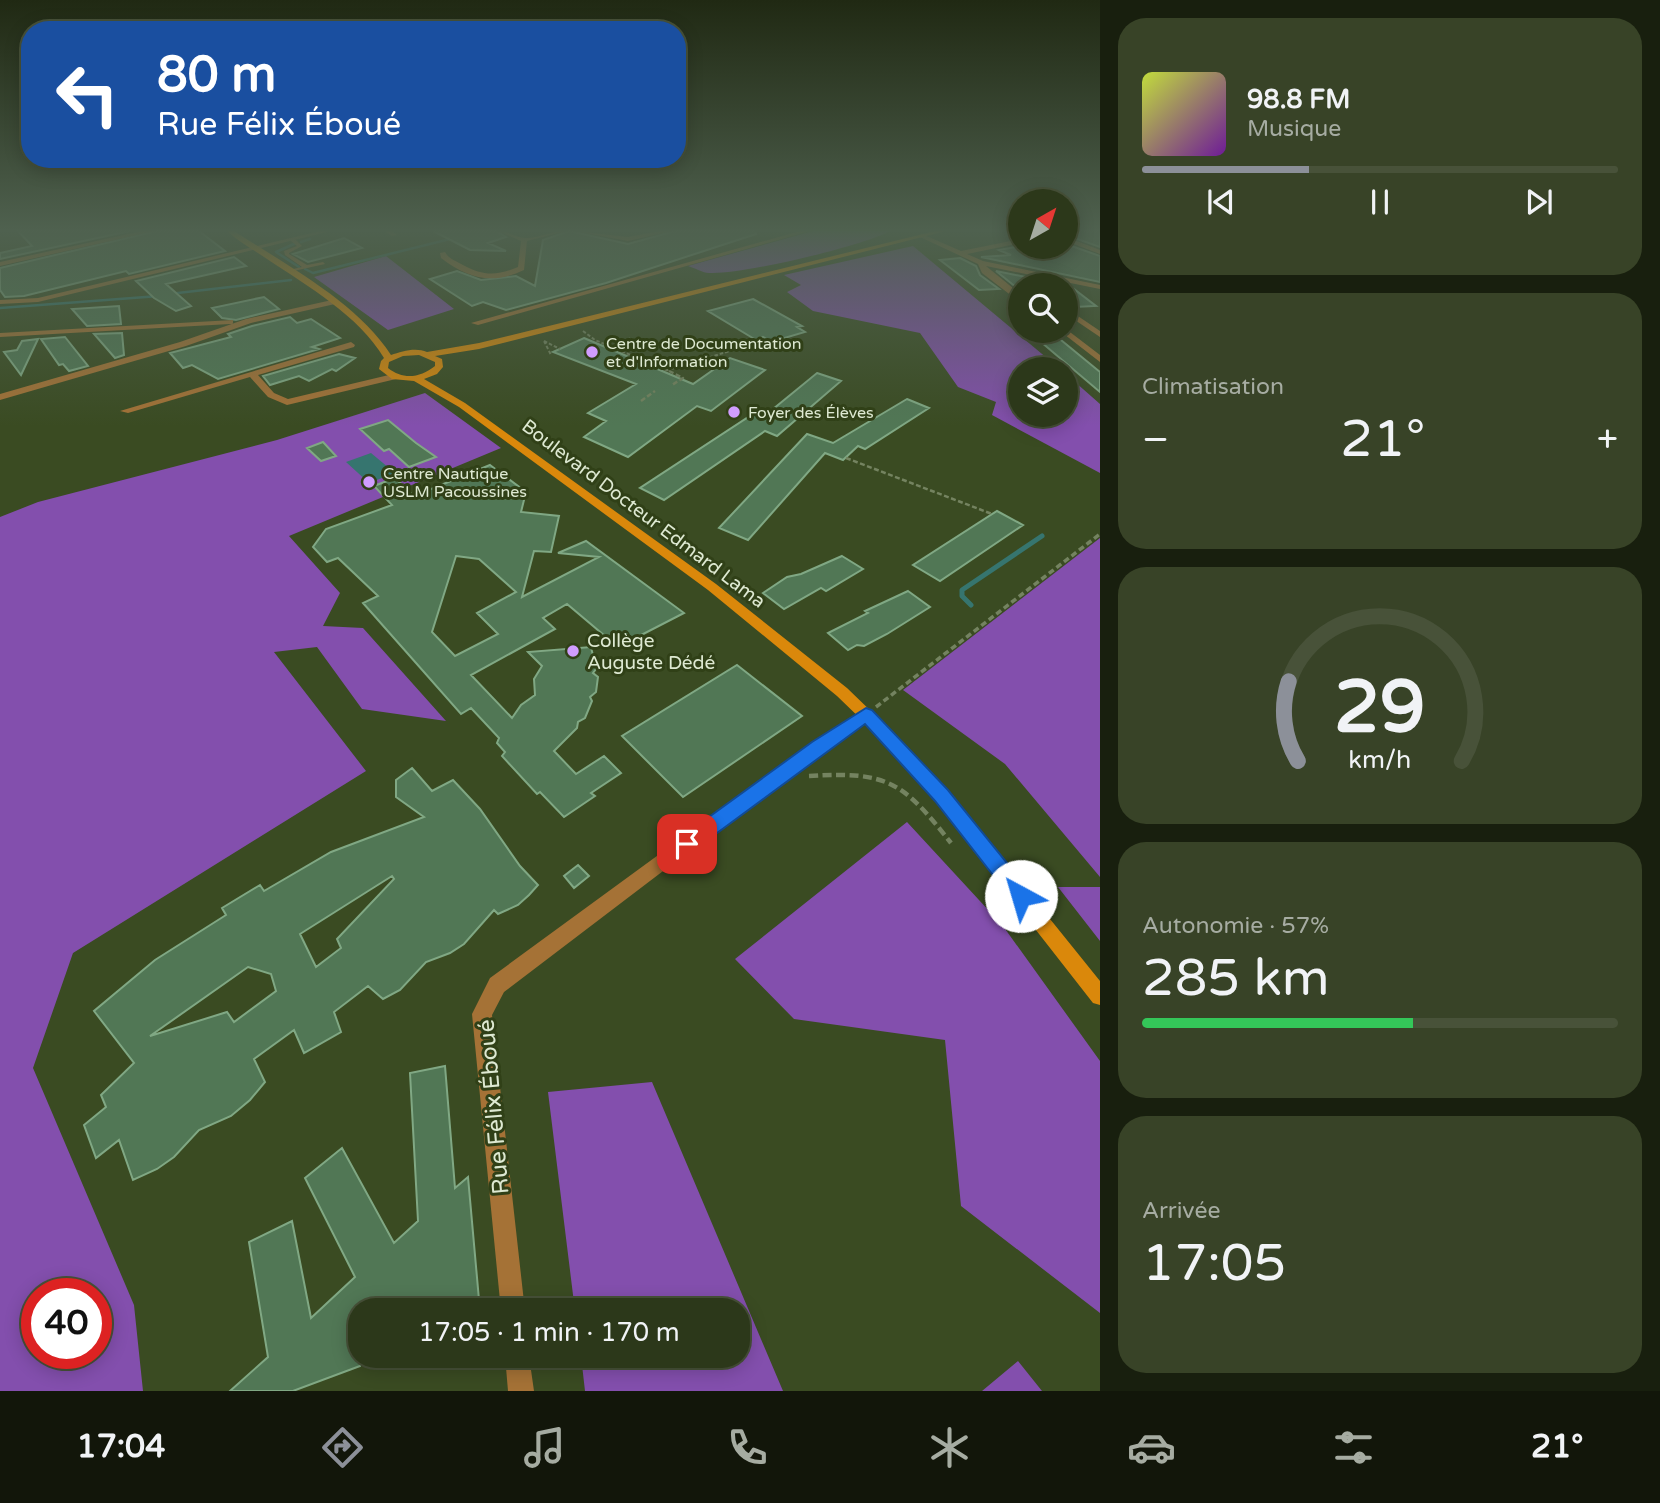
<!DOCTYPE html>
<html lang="fr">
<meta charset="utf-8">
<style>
body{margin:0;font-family:"Varela Round",sans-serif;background:#384327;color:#f1f3f6;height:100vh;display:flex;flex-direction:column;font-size:26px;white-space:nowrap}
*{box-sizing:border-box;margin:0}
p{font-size:23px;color:#a6aca2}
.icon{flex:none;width:38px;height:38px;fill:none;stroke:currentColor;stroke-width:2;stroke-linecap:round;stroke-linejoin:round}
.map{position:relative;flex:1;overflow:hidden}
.drawer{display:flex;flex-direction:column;gap:18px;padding:18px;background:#181f0e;width:560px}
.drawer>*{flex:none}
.hud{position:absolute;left:21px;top:21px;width:665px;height:147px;border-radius:28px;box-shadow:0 4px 18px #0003,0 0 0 2px #485239;background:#1a4fa0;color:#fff;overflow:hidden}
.needle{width:46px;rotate:39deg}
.controls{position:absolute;left:1008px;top:189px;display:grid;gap:14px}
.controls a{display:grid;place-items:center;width:70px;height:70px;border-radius:50%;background:#2c381a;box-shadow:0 4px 18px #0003,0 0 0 2px #485239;font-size:35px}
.speed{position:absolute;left:21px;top:1278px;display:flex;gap:14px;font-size:35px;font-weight:700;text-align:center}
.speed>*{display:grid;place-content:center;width:91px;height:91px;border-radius:50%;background:#2c381a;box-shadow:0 4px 18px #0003,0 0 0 2px #485239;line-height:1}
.speed .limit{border:10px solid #d22;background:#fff;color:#111}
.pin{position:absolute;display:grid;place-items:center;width:60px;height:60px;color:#fff;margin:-30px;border-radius:14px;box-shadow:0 4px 10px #0006}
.me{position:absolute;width:77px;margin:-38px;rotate:321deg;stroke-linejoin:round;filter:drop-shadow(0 0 5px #0008)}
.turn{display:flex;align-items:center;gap:24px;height:147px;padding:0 21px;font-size:32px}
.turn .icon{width:91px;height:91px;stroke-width:2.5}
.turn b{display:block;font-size:49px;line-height:60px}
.big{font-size:52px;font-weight:600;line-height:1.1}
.drawer .tile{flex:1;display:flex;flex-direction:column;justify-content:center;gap:10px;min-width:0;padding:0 24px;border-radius:28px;background:#384327}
.drawer .dial{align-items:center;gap:0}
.dial svg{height:182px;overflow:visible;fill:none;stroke:#485239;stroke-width:7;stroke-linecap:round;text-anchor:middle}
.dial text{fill:#f1f3f6;stroke:none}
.song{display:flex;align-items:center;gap:21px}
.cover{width:84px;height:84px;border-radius:10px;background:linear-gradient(135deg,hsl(70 70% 55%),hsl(280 70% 35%))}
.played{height:7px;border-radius:4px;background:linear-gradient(90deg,#8c9099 35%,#485239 35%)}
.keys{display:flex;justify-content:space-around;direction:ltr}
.heat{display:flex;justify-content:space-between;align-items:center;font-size:38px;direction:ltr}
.charge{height:10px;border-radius:5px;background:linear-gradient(90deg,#34c759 57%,#485239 0)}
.trip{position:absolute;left:348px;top:1298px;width:402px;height:70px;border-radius:28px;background:#2c381a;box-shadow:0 4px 18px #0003,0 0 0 2px #485239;font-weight:600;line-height:70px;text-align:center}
.tab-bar{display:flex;height:112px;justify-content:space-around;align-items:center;background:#12160a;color:#a6aca2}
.tab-bar .icon{width:49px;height:49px}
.tab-bar .active{color:#8c9099}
.tab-bar b{font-size:32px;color:#f1f3f6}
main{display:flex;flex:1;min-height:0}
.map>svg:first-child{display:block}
.green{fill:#834fad;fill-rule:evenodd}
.water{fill:#36756f}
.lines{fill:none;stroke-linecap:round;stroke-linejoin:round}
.stream-far1{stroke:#36756f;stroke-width:2.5}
.stream{stroke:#36756f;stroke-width:5}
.building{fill:#517755;stroke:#80a884;stroke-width:2;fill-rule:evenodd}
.path-far3{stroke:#748360;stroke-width:2;stroke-dasharray:3.5 2;stroke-linecap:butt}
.path-far2{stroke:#748360;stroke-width:2.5;stroke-dasharray:5 2.5;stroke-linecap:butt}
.path-far1{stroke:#748360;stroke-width:3.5;stroke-dasharray:6 3.5;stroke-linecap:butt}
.path{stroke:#748360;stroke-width:4.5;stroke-dasharray:9 4.5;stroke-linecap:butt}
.lane{fill:#a57236;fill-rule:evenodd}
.street{fill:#a57236;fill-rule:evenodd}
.secondary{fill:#da880b;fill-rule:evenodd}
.route{fill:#1a73e8;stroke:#114b97;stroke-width:2}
.poi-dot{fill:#d09dfe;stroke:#304017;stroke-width:2.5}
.labels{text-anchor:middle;stroke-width:6;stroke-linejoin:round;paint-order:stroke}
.far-poi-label{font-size:16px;fill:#dee9d2;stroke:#304017;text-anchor:start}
.street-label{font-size:19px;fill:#dee9d2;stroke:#304017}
.poi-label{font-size:19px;fill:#dee9d2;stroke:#304017;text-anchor:start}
.near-street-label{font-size:23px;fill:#dee9d2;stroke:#304017}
</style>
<main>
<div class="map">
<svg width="1100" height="1391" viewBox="0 0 1100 1391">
<rect width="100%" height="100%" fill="#3a4b22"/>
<path class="green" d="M813 231H890C863 246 741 275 709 273 703 273 695 268 688 266Z
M913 246 1060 369H1020V415H1066V374L1100 404V473L992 415 996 402 958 387 920 333 813 311 787 292 801 285 784 275Z
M386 256 454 309 388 330 314 277Z
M425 393 501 448 289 536 340 593 323 626 363 628 446 721 362 709 317 647 274 652 366 771 73 953 33 1068 134 1305 143 1391H0V517L38 502 277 440ZM37 1293H96V1353H37Z
M1100 538V877L1005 764 903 690Z
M907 822 1003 926 1100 1061V1313L961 1206 945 1040 794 1019 735 959Z
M1058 887H1100V941Z
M652 1082 783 1391H585L581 1356H738V1311H575L548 1092Z
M1018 1361 1042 1391H982Z"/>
<path class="water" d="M371 453 395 473 369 483 346 462Z"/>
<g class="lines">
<path class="stream-far1" d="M301 242 310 239
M296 243 276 252 299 267
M305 269 313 273 454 238
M169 294 291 280
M0 308 159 296"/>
<path class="stream" d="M971 605 962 596V590L1042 536"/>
</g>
<path class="building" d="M18 231H130L0 259V253L32 246Z
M157 231H199L225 251 129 274 126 271 24 296 5 297 0 290V268Z
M433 231H496L506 237 488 243 506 251 470 250Z
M569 231 628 244 675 231H755L756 234 606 283 506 310 483 302 472 306 430 279 457 271 481 280 516 276 535 286 543 240Z
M1066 231H1100V247L1066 235Z
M344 238 362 248 308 262 293 254Z
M1066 244 1100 256V282L981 257 1011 255 999 250 1015 247H1066Z
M234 257 246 266 166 284 191 306 176 311 154 298 136 281Z
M960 258 976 266 980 275 999 289 979 290 940 260Z
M996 271 1070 286 1096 306 1074 307 1066 301V285H1020L1017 288Z
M264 297 279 309 236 320 222 318 212 308Z
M753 299 802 326 797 327 805 332 771 342 763 337 756 340 708 311Z
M119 306 121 324 87 326 72 309Z
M290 317 297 323 311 319 340 338 312 347 319 349 218 379 192 365 183 368 170 353 231 337 228 334 252 326Z
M1028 331H1050L1100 372V392Z
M122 333 124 355 115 358 94 334Z
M65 337 88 366 69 371 63 364 59 365 41 339Z
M584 338 693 384 730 358 765 370 711 411 697 406 628 457 584 437 606 421 588 413 636 384 553 352Z
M38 339 21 375 4 352 17 350 22 341Z
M339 354 355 358 336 371 332 369 309 381 299 376 270 385 263 376Z
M817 373 841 381 777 436 765 431 664 500 640 488 753 414 762 418Z
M907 399 929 408 865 449 858 446 843 460 825 453 748 540 719 528 807 434 833 443Z
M388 420 416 443 436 457 409 467 389 449 384 451 360 429Z
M323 442 336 456 321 461 307 448Z
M490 465 526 492 521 512 559 516 551 552 534 551 522 597 599 557 558 553 586 541 684 613 618 647 567 604 543 618 555 629 471 675 512 718 521 705 535 695 534 679 542 666 528 652 591 647 596 669 593 673 598 677 596 692 590 697 592 701 585 718 578 722 577 728 554 751 576 774 604 756 621 773 591 793 595 796 564 817 540 792 537 794 502 756 505 752 497 743 499 738 471 708 461 714 363 603 378 596 338 558 327 562 313 547 326 529 392 505 374 486 395 478 414 496ZM456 556 479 559 516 592 477 613 498 634 455 656 432 632Z
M997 511 1023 525 940 581 913 565Z
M842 556 863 569 826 591 821 588 784 609 763 593 787 577 801 574Z
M908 591 930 607 887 634 864 646 857 645 848 650 828 633 868 613 865 611Z
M737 665 802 716 683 797 622 736Z
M412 768 432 791 453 780 480 809 520 866 538 885 529 895 518 905 498 914 494 910 464 944 450 953 426 962 400 990 383 999 368 986 334 1012 341 1032 304 1053 294 1030 254 1059 265 1082 250 1100 231 1116 199 1130 174 1157 157 1169 133 1180 119 1140 96 1158 84 1125 106 1107 101 1095 134 1063 94 1011 155 960 226 915 222 908 260 885 264 891 331 852 424 817 396 797V780ZM392 876 394 879 337 939 341 948 316 967 300 934ZM248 967 271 974 276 991 234 1022 227 1012 150 1036Z
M578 865 589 876 574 888 564 876Z
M445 1066 455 1188 468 1177 480 1311H360V1366L293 1391H230L268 1357 249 1242 292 1221 311 1318 355 1277 305 1178 342 1148 394 1243 418 1221 410 1073Z"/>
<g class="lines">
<path class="path-far3" d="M583 331 595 340 640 359
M627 339 633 344
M544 341 560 349
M544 341 551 355
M612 347 631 338 636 342
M704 359 762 341"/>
<path class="path-far2" d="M636 357 667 370 710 357
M660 366 670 362 677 367
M669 371 683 378 672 385
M641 401 655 391
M846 458 992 514"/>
<path class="path-far1" d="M876 707 1100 534"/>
<path class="path" d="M809 776C888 771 903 782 951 843"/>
<path class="lane" d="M291 239H295L302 246 289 253V254L307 265 323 262 325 264 289 272V270L302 267 285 255 284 251 297 246 291 241Z"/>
<path class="street" d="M142 231H154L0 266V262Z
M320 231H331L38 302 0 304V300L38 298Z
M384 231H392L397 235 392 236Z
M498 231C508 231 517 238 526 238 539 238 552 231 566 231L527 241 524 270C492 285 469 279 441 258L440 253 445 252C449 259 456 261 463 265 483 276 497 276 518 267L521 241Z
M575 231 628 237 659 231H672L628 241Z
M800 231H810L478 325 471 323Z
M922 234 961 251 1020 239V243L967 254 983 261 1100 285V289L986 266 1020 294V300H1017L982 273 978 264 920 237Z
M1066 237 1100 250V254L1066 241Z
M332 300 336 302 335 304 251 323 186 346 0 400V394L180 342 246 319Z
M1066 308 1100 331V337L1066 314Z
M233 320V324H230L0 337V333Z
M1066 329 1100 355V362L1060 331Z
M351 342 355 345 354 347 258 375 274 393 288 399 393 374 397 377 396 379 287 405 268 397 250 377 128 413 120 411Z
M866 708 871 710 873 714 871 718 805 763 504 992 492 1015 525 1311H501L472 1014 490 978 795 755Z
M505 1356H529L534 1391H508Z"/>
<path class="secondary" d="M227 231H234C286 265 357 302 391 355 402 351 416 347 427 352L479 343 935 231H946L479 349 435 356 442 359 443 367 437 374 424 379 465 403 716 584 847 688 906 745 947 791 1100 981V1005L1093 1003 935 801 896 753 837 696 708 590 459 407 414 381 392 379 379 369 381 361 384 358C358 315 309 287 267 259 254 250 239 242 227 231ZM419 355 435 362V366C420 378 403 380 388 368L389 362 403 356Z"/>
</g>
<linearGradient id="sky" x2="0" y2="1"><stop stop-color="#202913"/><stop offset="0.54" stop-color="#4f614f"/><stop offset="1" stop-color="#4f614f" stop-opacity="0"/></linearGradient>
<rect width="1100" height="426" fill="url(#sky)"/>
<path class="route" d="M866 708 872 710 948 790 1028 889 1031 896 1028 902 1021 905 1014 902 935 801 865 724 694 850H680L678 844 680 838 812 742Z"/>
<g class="poi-dot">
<circle cx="592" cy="352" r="7"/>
<circle cx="734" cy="412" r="7"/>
<circle cx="369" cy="482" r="7"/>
<circle cx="573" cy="651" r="7"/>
</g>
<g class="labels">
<g class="far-poi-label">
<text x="606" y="349">Centre de Documentation<tspan x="606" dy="18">et d'Information</tspan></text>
<text x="748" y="418">Foyer des Élèves</text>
<text x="383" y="479">Centre Nautique<tspan x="383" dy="18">USLM Pacoussines</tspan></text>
</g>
<g class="street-label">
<text transform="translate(644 513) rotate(37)" y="7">Boulevard Docteur Edmard Lama</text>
</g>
<g class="poi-label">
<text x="587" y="647">Collège<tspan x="587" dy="22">Auguste Dédé</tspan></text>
</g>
<g class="near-street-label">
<text transform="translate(493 1107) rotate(-95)" y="8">Rue Félix Éboué</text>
</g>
</g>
</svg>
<div class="controls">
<a><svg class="needle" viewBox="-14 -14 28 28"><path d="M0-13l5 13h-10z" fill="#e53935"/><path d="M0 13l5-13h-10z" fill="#a6aca2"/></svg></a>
<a><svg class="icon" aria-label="search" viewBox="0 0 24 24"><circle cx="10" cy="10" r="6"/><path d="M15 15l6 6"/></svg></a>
<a><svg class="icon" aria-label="layers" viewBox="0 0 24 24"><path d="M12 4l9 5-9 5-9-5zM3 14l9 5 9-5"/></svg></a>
</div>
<div class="speed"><div class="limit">40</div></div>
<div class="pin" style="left:687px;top:844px;background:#d93025"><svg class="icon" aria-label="arrive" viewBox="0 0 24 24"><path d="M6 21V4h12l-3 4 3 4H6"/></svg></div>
<svg class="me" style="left:1021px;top:896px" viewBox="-20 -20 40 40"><circle r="19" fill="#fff"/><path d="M0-13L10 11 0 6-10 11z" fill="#1a73e8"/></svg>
<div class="trip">17:05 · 1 min · 170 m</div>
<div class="hud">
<div class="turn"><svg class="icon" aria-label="left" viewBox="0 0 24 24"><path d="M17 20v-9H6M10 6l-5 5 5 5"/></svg><div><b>80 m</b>Rue Félix Éboué</div></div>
</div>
</div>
<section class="drawer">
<div class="tile">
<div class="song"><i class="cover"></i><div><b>98.8 FM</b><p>Musique</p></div></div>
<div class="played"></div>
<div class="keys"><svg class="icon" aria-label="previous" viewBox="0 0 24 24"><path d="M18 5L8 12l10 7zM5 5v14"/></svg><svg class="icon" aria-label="pause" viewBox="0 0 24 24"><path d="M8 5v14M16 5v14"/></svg><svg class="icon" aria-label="next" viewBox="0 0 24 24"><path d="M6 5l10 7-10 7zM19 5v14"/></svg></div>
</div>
<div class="tile"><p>Climatisation</p>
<div class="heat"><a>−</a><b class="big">21°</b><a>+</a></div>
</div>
<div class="tile dial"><svg viewBox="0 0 100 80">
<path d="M14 69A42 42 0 1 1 86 69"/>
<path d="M14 69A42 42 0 0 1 10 34" stroke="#8c9099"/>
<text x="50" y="56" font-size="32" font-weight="700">29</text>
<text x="50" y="72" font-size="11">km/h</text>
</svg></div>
<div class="tile"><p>Autonomie · 57%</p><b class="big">285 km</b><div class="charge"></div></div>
<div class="tile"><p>Arrivée</p><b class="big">17:05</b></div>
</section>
</main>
<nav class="tab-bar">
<b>17:04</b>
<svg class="icon active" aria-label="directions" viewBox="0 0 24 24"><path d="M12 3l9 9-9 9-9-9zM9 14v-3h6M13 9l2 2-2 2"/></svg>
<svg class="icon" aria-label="music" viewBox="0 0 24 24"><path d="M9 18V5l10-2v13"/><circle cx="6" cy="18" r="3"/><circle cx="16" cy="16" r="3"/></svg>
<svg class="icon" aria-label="phone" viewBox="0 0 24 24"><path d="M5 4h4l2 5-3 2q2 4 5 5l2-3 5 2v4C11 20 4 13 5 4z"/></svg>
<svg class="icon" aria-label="climate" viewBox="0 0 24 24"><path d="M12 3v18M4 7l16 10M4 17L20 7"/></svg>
<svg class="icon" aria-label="car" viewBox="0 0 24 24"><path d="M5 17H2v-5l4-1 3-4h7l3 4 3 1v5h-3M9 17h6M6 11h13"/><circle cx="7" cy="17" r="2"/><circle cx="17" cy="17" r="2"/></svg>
<svg class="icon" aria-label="filters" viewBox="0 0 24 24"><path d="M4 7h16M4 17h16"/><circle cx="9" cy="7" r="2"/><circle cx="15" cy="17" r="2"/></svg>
<b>21°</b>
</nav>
